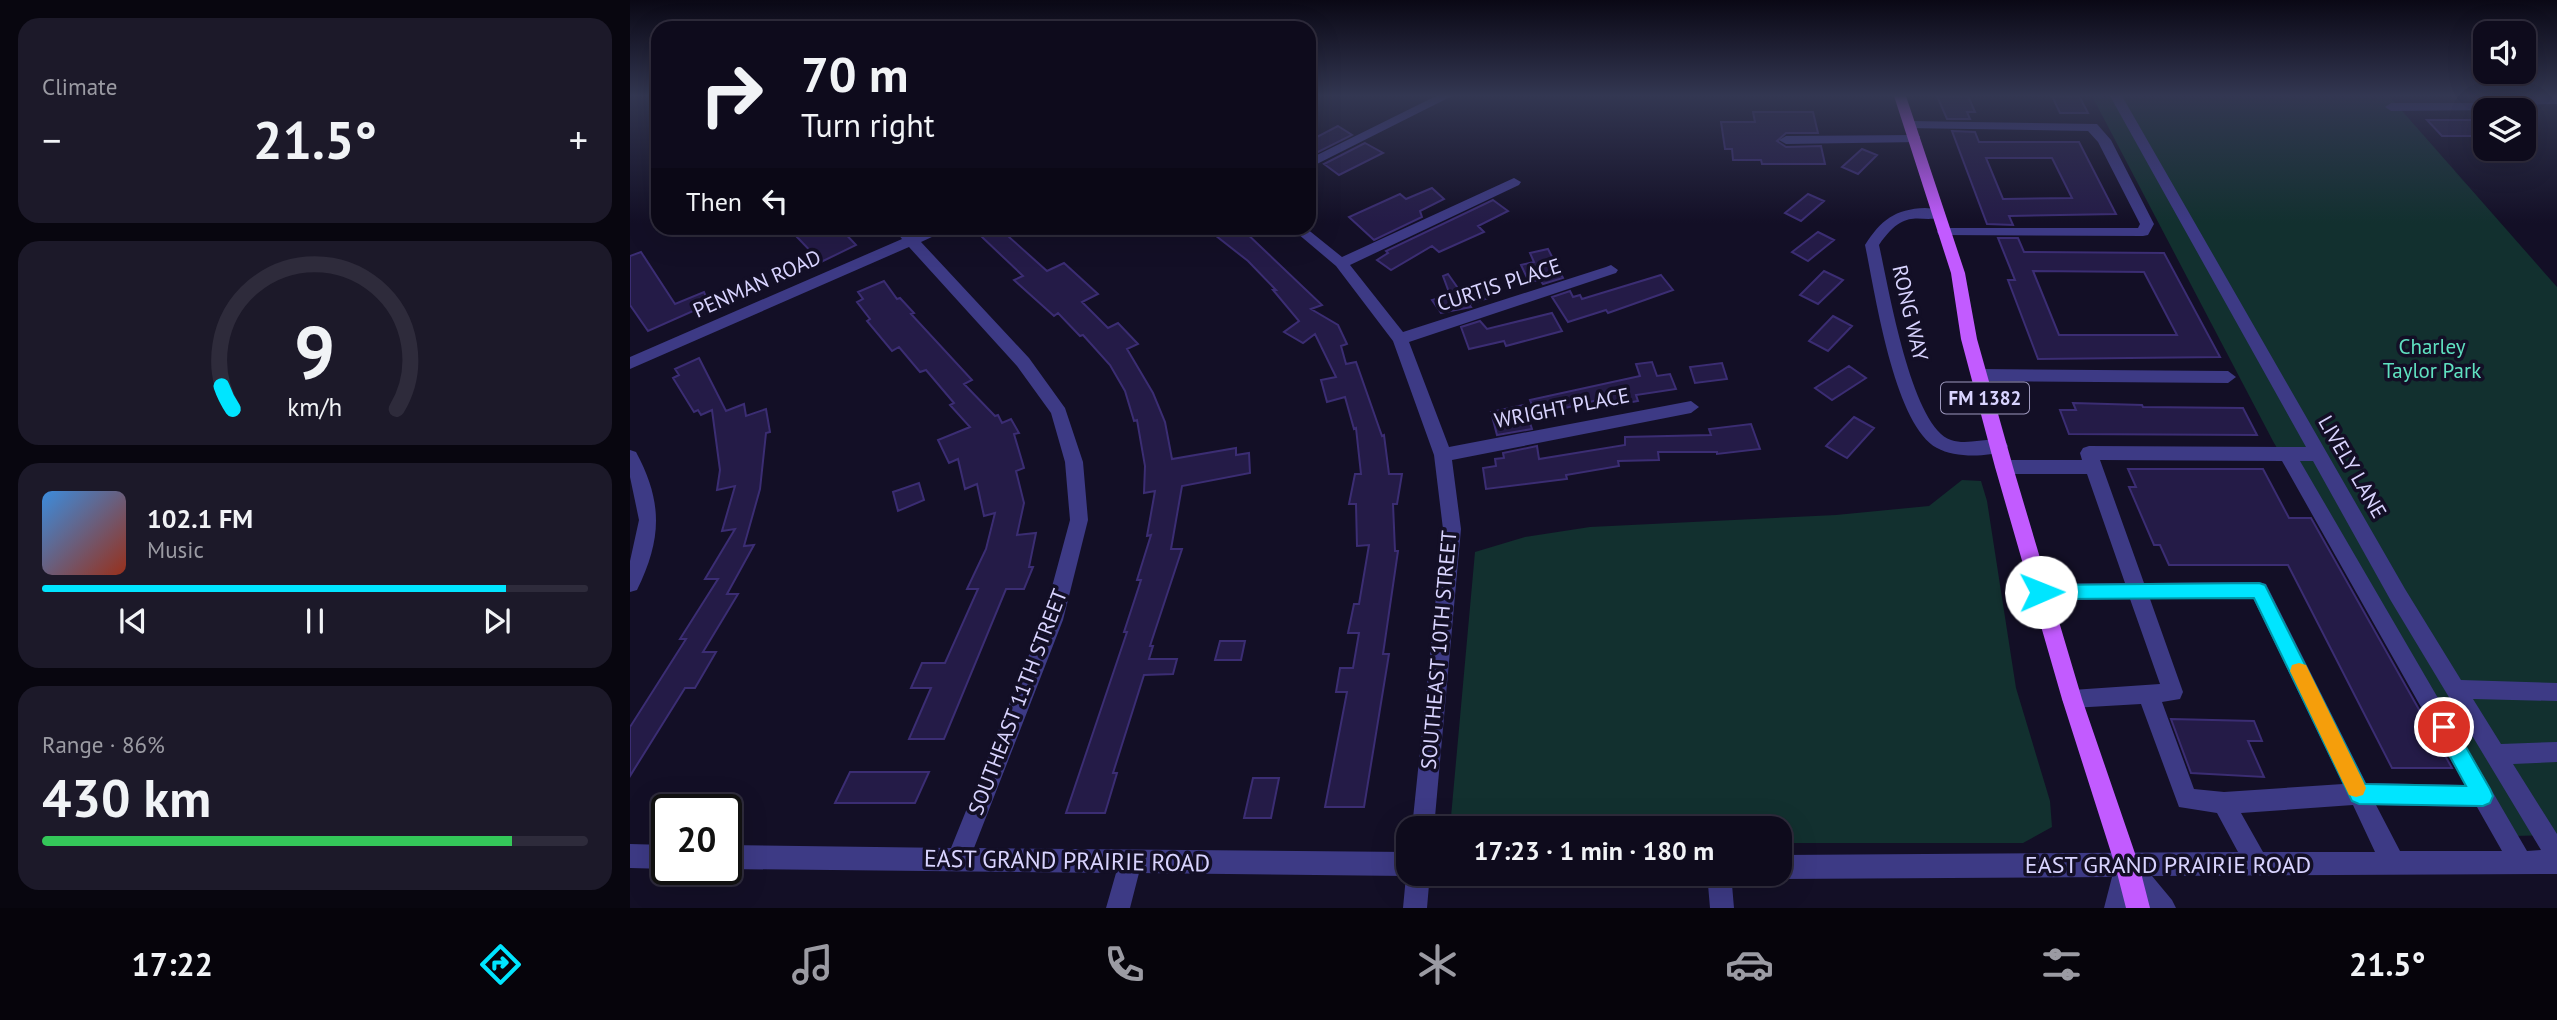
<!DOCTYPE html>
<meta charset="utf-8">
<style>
body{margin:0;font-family:"PT Sans",sans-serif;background:#1c1929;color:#f1f3f6;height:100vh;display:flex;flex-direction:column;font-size:26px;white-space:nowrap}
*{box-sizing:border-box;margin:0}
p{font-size:23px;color:#9b9ba3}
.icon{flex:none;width:38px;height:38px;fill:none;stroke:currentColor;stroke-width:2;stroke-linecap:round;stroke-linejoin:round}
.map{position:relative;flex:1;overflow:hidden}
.sheet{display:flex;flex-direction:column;gap:18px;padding:18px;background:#08060f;width:630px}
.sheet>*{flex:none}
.banner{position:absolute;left:21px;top:21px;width:665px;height:214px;border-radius:21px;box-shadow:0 7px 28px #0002,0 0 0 2px #2e2b3b;background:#0e0b1c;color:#f1f3f6;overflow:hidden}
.fabs{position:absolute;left:1843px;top:21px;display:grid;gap:14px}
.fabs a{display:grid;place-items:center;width:63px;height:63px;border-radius:14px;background:#0e0b1c;box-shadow:0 7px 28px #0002,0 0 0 2px #2e2b3b;font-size:35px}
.speed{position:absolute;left:21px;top:794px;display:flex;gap:14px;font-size:35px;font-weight:700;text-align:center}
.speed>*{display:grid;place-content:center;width:91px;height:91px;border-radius:50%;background:#0e0b1c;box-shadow:0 7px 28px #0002,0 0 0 2px #2e2b3b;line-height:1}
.speed .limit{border:4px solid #111;border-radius:10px;background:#fff;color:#111}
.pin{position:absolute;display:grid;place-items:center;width:60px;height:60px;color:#fff;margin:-30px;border:4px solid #fff;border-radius:50%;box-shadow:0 2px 7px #0007}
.me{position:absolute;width:77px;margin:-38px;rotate:89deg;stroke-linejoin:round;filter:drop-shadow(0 0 5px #0008)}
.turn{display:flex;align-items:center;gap:24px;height:147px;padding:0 35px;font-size:32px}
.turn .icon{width:91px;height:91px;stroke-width:2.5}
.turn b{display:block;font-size:49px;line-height:60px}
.then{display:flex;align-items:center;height:66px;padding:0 35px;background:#0003;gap:14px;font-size:26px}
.big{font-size:52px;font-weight:600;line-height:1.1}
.sheet .tile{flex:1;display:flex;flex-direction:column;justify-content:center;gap:10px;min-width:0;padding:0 24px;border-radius:21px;background:#1c1929}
.sheet .dial{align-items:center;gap:0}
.dial svg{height:182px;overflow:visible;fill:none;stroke:#2e2b3b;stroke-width:7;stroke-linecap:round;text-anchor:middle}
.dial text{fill:#f1f3f6;stroke:none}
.song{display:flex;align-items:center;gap:21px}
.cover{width:84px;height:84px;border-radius:10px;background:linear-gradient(135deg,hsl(210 70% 55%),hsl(10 70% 35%))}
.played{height:7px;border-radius:4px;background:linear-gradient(90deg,#00e5ff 85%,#2e2b3b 85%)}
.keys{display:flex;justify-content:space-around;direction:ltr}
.heat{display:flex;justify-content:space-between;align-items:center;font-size:38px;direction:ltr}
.charge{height:10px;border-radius:5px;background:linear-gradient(90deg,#34c759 86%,#2e2b3b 0)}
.trip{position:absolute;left:766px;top:816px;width:396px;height:70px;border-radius:21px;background:#0e0b1c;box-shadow:0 7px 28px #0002,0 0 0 2px #2e2b3b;font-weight:600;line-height:70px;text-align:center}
.tabs{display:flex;height:112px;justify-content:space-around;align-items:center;background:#06040b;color:#9b9ba3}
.tabs .icon{width:49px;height:49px}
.tabs .on{color:#00e5ff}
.tabs b{font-size:32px;color:#f1f3f6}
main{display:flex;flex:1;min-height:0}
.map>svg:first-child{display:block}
.green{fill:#12302f}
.building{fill:#241b47;stroke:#3b2d73;stroke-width:2;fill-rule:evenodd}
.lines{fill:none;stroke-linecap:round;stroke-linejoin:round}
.minor{fill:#3d3a85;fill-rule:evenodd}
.major{fill:#c25bff;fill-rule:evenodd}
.route{fill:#00e5ff;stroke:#0095a6;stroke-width:2}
.slow{fill:#f59e0b}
.labels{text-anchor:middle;stroke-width:7;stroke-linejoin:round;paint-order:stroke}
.shield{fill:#130f26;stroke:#9e99be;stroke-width:2}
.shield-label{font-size:19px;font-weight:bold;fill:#d9d4ff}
.street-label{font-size:21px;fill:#d9d4ff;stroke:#130f26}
.park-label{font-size:21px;fill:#5fe0c0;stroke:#130f26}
.near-street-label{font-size:24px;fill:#d9d4ff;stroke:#130f26}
</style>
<main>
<section class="sheet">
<div class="tile"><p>Climate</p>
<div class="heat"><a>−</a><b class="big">21.5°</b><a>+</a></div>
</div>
<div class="tile dial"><svg viewBox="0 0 100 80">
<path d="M14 69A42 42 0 1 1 86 69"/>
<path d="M14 69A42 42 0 0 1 9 59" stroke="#00e5ff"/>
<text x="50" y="56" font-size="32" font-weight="700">9</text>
<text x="50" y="72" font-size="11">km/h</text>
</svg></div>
<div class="tile">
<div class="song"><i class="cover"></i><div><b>102.1 FM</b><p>Music</p></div></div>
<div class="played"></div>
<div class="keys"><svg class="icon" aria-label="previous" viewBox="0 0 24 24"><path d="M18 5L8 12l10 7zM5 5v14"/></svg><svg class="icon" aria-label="pause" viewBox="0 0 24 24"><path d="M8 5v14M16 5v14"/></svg><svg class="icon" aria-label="next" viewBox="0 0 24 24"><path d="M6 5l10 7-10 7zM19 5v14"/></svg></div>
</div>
<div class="tile"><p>Range · 86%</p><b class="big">430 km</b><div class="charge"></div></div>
</section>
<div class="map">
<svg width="1927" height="908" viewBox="0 0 1927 908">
<rect width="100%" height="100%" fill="#130f26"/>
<path class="green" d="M1462 96H1759L1927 287V835L1884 836 1644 443Z
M1332 480 1351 481 1357 501 1386 688 1420 801 1422 827 1393 843H1150V828H820L845 552 895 537 960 527 1206 515 1299 506Z"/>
<path class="building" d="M1307 96H1338L1345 112H1337L1340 119H1317Z
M1422 96H1449L1458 113H1430Z
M1123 112H1183L1188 133H1156L1147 141 1156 147 1191 146 1195 164H1132L1131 160H1103L1102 149H1095L1091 122H1125Z
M1797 120H1855V136H1812Z
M708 126 722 135 682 155 679 153V141Z
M1322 131 1345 132 1349 142H1449L1486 214 1379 216 1383 225 1357 224ZM1356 158H1422L1442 198 1373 199Z
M735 143 753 153 709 175 694 164Z
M1232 149 1247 155 1228 174 1212 167Z
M802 188 814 199 790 211 792 217 744 240 719 217 770 194 776 199Z
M1178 194 1194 201 1171 221 1155 213Z
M863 200 878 211 848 226 854 232 809 252 802 246 761 270 747 260 758 253 756 251Z
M186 228H210L226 245 191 262 167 237Z
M369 228 417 271 434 263 468 294 452 302 478 328 488 323 508 344 497 349 523 393 535 422 542 459 606 448V455L619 453 620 473 552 486 541 549H552L520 646H523L519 659H547L543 674 514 675 483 773H487L475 813H436L497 632H494L511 580H507L521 535 517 536 525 491 514 493 515 466 507 420 504 421 495 391 480 365 453 335 450 336 428 313 424 316 384 280 393 276 351 236Z
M576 228H611L692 305 681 309 708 325 717 344 711 346 716 364 726 362 752 436 754 435 759 474H772L767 504H763L765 551H768L753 654H759L734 807H695L717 692H706L710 668H723L729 633H718L724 604H729L739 545 727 546 726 504H719L725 474H731L726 428 724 429 715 397 697 402 691 380 706 377 685 334 673 343 654 332 669 321 643 290H646L618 261Z
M1188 232 1204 240 1178 261 1162 252Z
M1368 238H1388L1394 252 1534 253 1590 357 1408 359 1378 280H1385ZM1403 271 1514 272 1547 335H1429Z
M918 249 933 278 913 284 910 280 899 282 891 265 904 262 900 253Z
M11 252 45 304 74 292 79 304 18 331 0 305V256Z
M1194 271 1213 280 1188 304 1170 295Z
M818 274 830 291 853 284 858 298 839 304 841 307 811 313 802 300 820 295 813 276Z
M1031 275 1043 290 978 313 976 310 938 322 922 297 940 291 943 297 950 295 952 299Z
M254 281 267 299 270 298 284 313 281 314 342 380 334 384 365 416 368 415 372 423 381 419 389 433 384 434 394 468 386 471 394 503 387 535 406 533 399 567H403L394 589H376L314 739H279L301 688H281L292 663H315L348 589H337L356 549 365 513 354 516 347 484 335 489 328 459 319 463 308 440 340 427 320 405 324 403 296 370 290 372 269 347 262 351 237 321 240 319 227 302 233 299 228 292Z
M922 313 932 331 876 346 874 341 839 349 831 327 850 321 857 329Z
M1203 316 1222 326 1198 351 1179 341Z
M69 358 96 411 114 404 116 416 136 409 140 432 136 433 130 489 114 546 124 545 97 594H108L73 652H86L65 688H55L0 776V727L56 639H50L88 579H75L105 529 92 531 105 486 87 490 90 470 82 410 71 415 68 410 64 412 43 378 49 375 45 369Z
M1022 362 1027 376 1040 374 1046 389 1006 395 1008 401 979 406 976 398 906 415 900 400 1010 376 1006 364Z
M1092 363 1097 379 1065 383 1060 367Z
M1219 366 1236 378 1202 400 1185 388Z
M1443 403 1512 405 1513 407 1613 408 1627 435 1439 434 1430 410H1446Z
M894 405 902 429 867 435 861 412Z
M1224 417 1244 428 1217 458 1196 446Z
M1121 424 1130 449 1087 454V452H1028L1029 460 988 461 989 466 936 475 937 479 856 489 853 468 866 466 865 459 874 458 873 453 907 446 909 459 995 445V437L1081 435 1079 429Z
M1498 469H1633L1659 518H1681L1822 768H1762L1658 565H1539L1530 545H1524L1499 487H1506Z
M289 483 294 500 268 511 263 492Z
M590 641H615L611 660H585Z
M1541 719 1624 721 1632 741H1618L1634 777 1561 773Z
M220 772H299L285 803H205Z
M623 778H649L641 818H614Z"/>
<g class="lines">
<path class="minor" d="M806 96H822L679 168V159Z
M1480 96H1492L1775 589 1831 680 1927 683V701L1843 699 1871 744 1927 742V762L1883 764 1927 834V874L1522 876 1542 900 1546 908H1518L1502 890 1498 908H1474L1482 877 1150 879 1142 875 1141 873H1150V855L1608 852 1587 813 1549 807 1511 704 1442 708 1435 706 1432 699 1435 692 1442 690 1530 684 1500 599 1411 600 1404 598 1401 592 1404 586 1411 584 1495 583 1457 474H1374L1368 472 1365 467 1368 462 1374 460H1452L1450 453 1453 448 1459 446 1676 447ZM1470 460 1652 461 1835 785 1736 783 1636 584 1629 582 1514 583ZM1670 461H1683L1761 601 1911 850 1897 851ZM1623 598 1713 784 1594 792 1564 789 1532 702 1550 699 1553 692 1520 599ZM1723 805 1745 852H1633L1611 813ZM1746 805 1847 807 1872 851H1770Z
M1927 96V104L1876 105 1868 110 1761 111 1755 107 1761 103H1863L1873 97Z
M1280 121 1467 124 1481 140 1524 224 1518 235 1513 236 1309 235 1307 232 1309 229 1314 228H1508L1510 224 1468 142 1458 131 1275 128V122Z
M1285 135 1290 136V142L1156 144 1149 140 1156 136Z
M884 178 891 182 889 185 720 265 773 332 976 267 981 265 988 270 986 273 779 342 819 447 1061 401 1069 407 1061 413 822 460 831 529 804 828H782L813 529 804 455 763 341 706 266 661 228H676L712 257Z
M1295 208 1308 209 1315 213C1296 230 1279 200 1249 245 1258 284 1281 427 1321 440 1339 446 1358 436 1375 441L1378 446 1375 451C1356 457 1325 458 1307 448 1264 425 1245 292 1235 245 1251 220 1265 209 1295 208Z
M263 228H277L284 234 299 228H317L315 231 291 242 399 358 435 408 453 462 458 520 433 620 344 848 779 852V873H800L797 908H773L776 876 509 873 500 908H476L486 873 96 869V845L321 848 413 620 440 520 435 462 421 413 387 366 279 247 0 369V357L272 239Z
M1349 369 1598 371 1606 377 1598 383 1349 381 1341 375Z
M0 450 6 452C33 502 32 539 7 590L0 592V561L9 520 0 477Z
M0 844 37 845V869L0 868Z
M1077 873H1101L1104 908H1080Z"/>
<path class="major" d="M1264 96H1276L1335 273 1347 339 1383 467 1452 699 1509 865 1520 908H1496L1485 865 1432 699 1365 467 1331 339 1321 273Z"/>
</g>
<linearGradient id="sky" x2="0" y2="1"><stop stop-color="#0a0815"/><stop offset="0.43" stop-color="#333752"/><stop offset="1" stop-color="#333752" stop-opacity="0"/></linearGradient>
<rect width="1927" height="223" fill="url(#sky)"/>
<path class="route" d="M1629 583 1635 585 1735 784 1836 786 1804 727 1807 721 1814 718 1821 721 1860 789 1863 796 1860 803 1853 806 1729 804 1722 801 1624 598 1411 599 1405 597 1402 592 1405 587 1411 585Z"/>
<path class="slow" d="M1669 663 1676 665 1733 781 1736 788 1733 795 1726 797 1719 795 1660 671 1662 665Z"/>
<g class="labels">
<rect class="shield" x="1311" y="382.5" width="88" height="31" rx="5"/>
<g class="shield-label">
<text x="1355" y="405">FM 1382</text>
</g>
<g class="street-label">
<text transform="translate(127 284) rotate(-24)" y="7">PENMAN ROAD</text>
<text transform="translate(869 285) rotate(-18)" y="7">CURTIS PLACE</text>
<text transform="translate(1280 313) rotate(77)" y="7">RONG WAY</text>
<text transform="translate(932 408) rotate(-11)" y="7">WRIGHT PLACE</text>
<text transform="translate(1722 467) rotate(60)" y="7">LIVELY LANE</text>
<text transform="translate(809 650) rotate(-85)" y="7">SOUTHEAST 10TH STREET</text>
<text transform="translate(388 702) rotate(-69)" y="7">SOUTHEAST 11TH STREET</text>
</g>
<g class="park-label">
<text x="1802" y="354">Charley<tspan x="1802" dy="24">Taylor Park</tspan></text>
</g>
<g class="near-street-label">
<text transform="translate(437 861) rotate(1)" y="8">EAST GRAND PRAIRIE ROAD</text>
<text x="1538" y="873">EAST GRAND PRAIRIE ROAD</text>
</g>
</g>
</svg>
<div class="fabs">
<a><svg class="icon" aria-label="sound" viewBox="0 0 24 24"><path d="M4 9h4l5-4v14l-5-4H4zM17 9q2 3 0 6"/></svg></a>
<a><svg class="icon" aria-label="layers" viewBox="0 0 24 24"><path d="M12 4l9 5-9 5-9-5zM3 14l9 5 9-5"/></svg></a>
</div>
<div class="speed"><div class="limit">20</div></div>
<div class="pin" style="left:1814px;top:727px;background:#d93025"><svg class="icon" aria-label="arrive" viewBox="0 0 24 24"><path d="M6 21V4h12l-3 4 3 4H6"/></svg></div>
<svg class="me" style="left:1411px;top:592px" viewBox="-20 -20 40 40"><circle r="19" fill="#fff"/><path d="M0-13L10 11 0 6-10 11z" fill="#00e5ff"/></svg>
<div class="trip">17:23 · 1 min · 180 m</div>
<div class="banner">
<div class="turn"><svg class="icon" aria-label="right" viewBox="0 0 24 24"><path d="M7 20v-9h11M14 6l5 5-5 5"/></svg><div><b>70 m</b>Turn right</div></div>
<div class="then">Then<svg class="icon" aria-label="left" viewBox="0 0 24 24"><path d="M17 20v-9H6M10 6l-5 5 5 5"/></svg></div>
</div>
</div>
</main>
<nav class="tabs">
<b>17:22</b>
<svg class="icon on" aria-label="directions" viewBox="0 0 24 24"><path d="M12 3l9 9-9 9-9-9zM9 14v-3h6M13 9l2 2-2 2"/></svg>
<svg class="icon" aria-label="music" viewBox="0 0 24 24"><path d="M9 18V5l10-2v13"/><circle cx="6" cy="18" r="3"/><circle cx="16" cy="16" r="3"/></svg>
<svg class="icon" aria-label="phone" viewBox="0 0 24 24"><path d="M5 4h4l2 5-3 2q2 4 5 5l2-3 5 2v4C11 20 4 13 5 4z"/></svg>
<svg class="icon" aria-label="climate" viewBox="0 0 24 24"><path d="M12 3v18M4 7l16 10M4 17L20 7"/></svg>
<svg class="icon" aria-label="car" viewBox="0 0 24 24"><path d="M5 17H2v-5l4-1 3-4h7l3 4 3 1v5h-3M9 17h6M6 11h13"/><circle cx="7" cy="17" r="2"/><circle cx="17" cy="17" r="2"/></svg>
<svg class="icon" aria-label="filters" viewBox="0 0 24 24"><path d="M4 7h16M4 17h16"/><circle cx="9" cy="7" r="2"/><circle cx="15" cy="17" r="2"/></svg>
<b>21.5°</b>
</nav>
